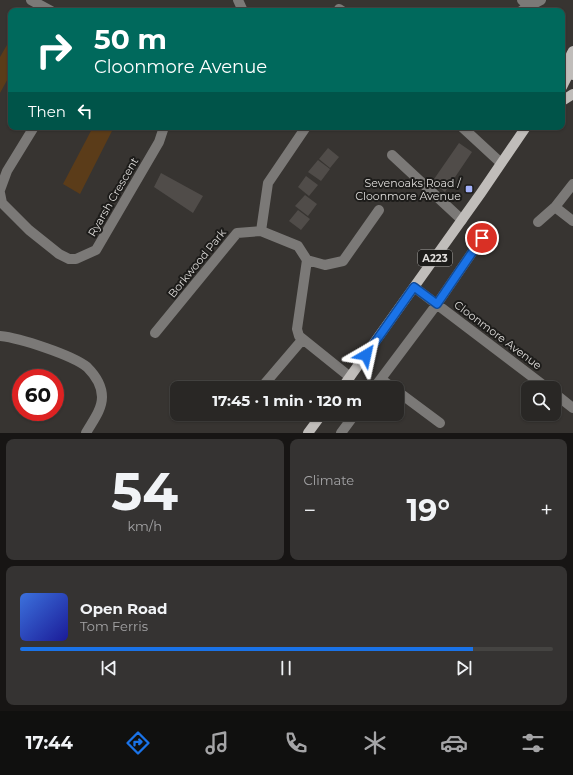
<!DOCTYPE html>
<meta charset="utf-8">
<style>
body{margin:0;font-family:Montserrat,sans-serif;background:#353332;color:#f1f3f6;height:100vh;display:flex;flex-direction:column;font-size:15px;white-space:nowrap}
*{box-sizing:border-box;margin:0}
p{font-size:13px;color:#a5a5a7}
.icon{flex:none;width:22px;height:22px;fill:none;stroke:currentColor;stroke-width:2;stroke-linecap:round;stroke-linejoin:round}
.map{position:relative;height:433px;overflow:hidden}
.panel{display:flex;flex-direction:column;gap:6px;padding:6px;background:#171514;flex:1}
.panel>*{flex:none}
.guide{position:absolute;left:8px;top:8px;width:557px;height:122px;border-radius:8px;box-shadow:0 1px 3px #0004,0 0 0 1px #454442;background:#00695c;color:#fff;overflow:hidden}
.controls{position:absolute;left:521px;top:381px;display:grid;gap:8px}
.controls a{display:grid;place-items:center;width:40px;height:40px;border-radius:8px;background:#292725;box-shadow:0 1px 3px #0004,0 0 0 1px #454442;font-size:20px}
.speed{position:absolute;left:12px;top:369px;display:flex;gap:8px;font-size:20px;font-weight:700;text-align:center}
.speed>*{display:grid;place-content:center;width:52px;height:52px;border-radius:50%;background:#292725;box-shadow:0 1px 3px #0004,0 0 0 1px #454442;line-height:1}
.speed .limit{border:6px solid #d22;background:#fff;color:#111}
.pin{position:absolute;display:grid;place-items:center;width:34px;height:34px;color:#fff;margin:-17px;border:2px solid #fff;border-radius:50%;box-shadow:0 1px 4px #0007}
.me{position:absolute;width:44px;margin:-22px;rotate:36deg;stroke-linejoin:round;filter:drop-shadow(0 0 3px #0008)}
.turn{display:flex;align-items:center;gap:14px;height:84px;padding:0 20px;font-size:18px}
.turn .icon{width:52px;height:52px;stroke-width:2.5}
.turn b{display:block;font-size:28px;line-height:34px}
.then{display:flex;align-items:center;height:38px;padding:0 20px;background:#0003;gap:8px;font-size:15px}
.big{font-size:30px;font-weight:700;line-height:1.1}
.panel .card{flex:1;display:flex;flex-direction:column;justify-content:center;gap:6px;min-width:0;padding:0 14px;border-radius:8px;background:#353332}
.panel .dial{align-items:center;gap:0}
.dial b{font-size:52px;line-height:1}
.song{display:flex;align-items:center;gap:12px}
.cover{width:48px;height:48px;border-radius:6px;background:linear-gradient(135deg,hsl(220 70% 55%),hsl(240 70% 35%))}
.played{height:4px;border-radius:2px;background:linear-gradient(90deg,#1a73e8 85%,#454442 85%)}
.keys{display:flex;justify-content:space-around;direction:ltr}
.heat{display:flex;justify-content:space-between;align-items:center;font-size:22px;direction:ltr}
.panel .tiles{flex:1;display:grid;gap:6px;grid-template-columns:1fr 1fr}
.card:last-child{grid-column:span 2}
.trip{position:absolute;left:170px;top:381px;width:234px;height:40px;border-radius:8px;background:#292725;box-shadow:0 1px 3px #0004,0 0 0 1px #454442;font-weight:700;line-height:40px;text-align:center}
.menu{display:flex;height:64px;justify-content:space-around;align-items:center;background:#10100f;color:#a5a5a7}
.menu .icon{width:28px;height:28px}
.menu .on{color:#1a73e8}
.menu b{font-size:18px;color:#f1f3f6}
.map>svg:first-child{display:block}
.green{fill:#5b3c19}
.building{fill:#504c49}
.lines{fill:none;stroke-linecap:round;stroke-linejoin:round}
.minor{stroke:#7b7977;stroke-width:10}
.major{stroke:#c0bdba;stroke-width:10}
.route-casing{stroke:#114b97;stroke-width:10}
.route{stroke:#1a73e8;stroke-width:7}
.poi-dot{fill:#a4b2fc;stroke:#1d1c1a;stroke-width:1.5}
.labels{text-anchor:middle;stroke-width:4;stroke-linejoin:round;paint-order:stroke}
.shield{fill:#1d1c1a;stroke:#a5a3a1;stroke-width:1}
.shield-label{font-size:10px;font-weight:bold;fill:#dfdddb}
.poi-label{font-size:11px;fill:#dfdddb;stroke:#1d1c1a;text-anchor:end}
.street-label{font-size:11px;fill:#dfdddb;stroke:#1d1c1a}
</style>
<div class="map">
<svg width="573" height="433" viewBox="0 0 573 433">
<rect width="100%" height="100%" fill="#373431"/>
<path class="green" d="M11 38V73L0 93V57Z
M93 127H114L80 194 63 184Z"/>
<path class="building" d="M459 143 472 152 445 192 432 182Z
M328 148 339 157 330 168 319 159Z
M318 160 330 169 321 181 308 172Z
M161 173 203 196 193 213 154 187Z
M306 176 318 185 309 196 298 187Z
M305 195 317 204 308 216 295 206Z
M298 210 310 219 301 230 289 221Z"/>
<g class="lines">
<path class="minor" d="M31 0 51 11
M238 0 243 11
M522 0C527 6 535 4 541 0
M339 9 342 11
M521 11 531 4
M462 127 501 163
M392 155 462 220
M0 190 7 171 34 127
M0 193 2 203 29 230 59 254 69 259H76L96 250 159 142 164 127
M555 207 573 221
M538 222 555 207 573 184
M261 231 268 183 306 127
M307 260 325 265 343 261 379 210
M414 287 547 388
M155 333 237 233 261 231 298 246 307 260 297 329 299 336 350 377
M0 336C20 338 72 355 87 367 95 375 102 385 102 397 102 410 92 422 86 433
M381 379 393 388
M261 388 302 340
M374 388 437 304 482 238
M397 391 440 423
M554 393 573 408
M341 433 355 414"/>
<path class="major" d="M573 51C568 59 568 67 573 75
M562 87 568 75 569 66
M562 101 573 94
M342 388 481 193 526 127
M308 433 322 414"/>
</g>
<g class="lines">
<defs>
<path id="route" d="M366 355 414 287 437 304 482 238"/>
</defs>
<use href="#route" class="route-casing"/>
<use href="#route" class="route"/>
</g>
<rect class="poi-dot" x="465" y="185" width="8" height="8" rx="2"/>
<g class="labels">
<rect class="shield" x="418" y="250" width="34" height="16" rx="3"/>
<g class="shield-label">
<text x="435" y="262">A223</text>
</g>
<g class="poi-label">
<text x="461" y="187">Sevenoaks Road /<tspan x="461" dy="13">Cloonmore Avenue</tspan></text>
</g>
<g class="street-label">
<text transform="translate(113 197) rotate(-60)" y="4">Ryarsh Crescent</text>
<text transform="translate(197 263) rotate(-51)" y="4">Borkwood Park</text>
<text transform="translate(498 335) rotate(37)" y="4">Cloonmore Avenue</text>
</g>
</g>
</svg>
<div class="controls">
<a><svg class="icon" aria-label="search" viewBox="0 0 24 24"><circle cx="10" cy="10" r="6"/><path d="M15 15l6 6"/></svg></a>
</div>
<div class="speed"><div class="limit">60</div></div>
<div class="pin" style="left:482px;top:238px;background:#d93025"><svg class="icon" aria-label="arrive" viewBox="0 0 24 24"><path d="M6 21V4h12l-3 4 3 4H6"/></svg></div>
<svg class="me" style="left:366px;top:355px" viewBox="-20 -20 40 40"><path d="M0-17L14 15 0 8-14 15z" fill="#1a73e8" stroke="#fff" stroke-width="4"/></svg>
<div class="trip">17:45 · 1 min · 120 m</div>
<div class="guide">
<div class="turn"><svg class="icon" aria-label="right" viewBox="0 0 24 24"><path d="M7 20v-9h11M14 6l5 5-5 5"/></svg><div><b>50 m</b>Cloonmore Avenue</div></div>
<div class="then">Then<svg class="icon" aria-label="left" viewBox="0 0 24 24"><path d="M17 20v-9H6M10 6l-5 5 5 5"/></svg></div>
</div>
</div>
<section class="panel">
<div class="tiles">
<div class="card dial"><b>54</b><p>km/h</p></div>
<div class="card"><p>Climate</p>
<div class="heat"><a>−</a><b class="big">19°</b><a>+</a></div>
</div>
<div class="card">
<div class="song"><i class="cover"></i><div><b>Open Road</b><p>Tom Ferris</p></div></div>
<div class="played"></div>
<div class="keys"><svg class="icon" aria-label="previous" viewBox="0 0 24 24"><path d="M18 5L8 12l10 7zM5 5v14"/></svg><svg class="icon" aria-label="pause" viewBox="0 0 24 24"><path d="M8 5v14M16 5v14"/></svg><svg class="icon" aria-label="next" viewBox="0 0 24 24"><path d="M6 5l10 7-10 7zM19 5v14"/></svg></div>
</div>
</div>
</section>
<nav class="menu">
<b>17:44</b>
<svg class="icon on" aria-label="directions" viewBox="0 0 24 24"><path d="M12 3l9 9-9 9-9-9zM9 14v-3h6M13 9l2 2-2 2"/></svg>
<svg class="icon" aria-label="music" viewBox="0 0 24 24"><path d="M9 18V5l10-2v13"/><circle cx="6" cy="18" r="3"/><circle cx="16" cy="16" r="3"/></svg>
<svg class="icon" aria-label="phone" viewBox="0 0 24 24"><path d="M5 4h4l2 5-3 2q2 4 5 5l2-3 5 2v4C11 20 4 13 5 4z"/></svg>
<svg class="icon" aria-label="climate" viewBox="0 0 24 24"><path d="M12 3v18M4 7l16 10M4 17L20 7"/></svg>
<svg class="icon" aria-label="car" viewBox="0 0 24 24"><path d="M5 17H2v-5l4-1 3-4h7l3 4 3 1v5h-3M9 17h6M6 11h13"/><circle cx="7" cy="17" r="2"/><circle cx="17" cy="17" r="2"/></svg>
<svg class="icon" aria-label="filters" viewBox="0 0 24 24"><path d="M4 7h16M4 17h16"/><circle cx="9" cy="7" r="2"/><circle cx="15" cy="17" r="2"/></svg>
</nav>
